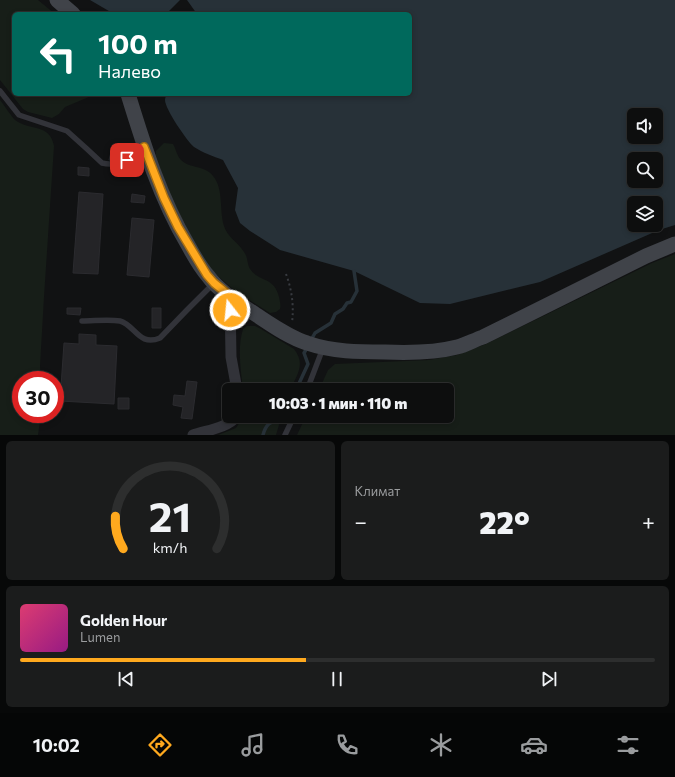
<!DOCTYPE html>
<html lang="ru">
<meta charset="utf-8">
<style>
body{margin:0;font-family:Commissioner,sans-serif;background:#1b1c1c;color:#f1f3f6;height:100vh;display:flex;flex-direction:column;font-size:15px;white-space:nowrap}
*{box-sizing:border-box;margin:0}
p{font-size:13px;color:#9a9c9e}
.icon{flex:none;width:22px;height:22px;fill:none;stroke:currentColor;stroke-width:2;stroke-linecap:round;stroke-linejoin:round}
.map{position:relative;height:435px;overflow:hidden}
.side{display:flex;flex-direction:column;gap:6px;padding:6px;background:#070808;flex:1}
.side>*{flex:none}
.hud{position:absolute;left:12px;top:12px;width:400px;height:84px;border-radius:6px;box-shadow:0 2px 6px #0003,0 0 0 1px #2d2e2e;background:#00695c;color:#fff;overflow:hidden}
.tools{position:absolute;left:627px;top:108px;display:grid;gap:8px}
.tools a{display:grid;place-items:center;width:36px;height:36px;border-radius:6px;background:#0d0e0e;box-shadow:0 2px 6px #0003,0 0 0 1px #2d2e2e;font-size:20px}
.speed{position:absolute;left:12px;top:371px;display:flex;gap:8px;font-size:20px;font-weight:700;text-align:center}
.speed>*{display:grid;place-content:center;width:52px;height:52px;border-radius:50%;background:#0d0e0e;box-shadow:0 2px 6px #0003,0 0 0 1px #2d2e2e;line-height:1}
.speed .limit{border:6px solid #d22;background:#fff;color:#111}
.pin{position:absolute;display:grid;place-items:center;width:34px;height:34px;color:#fff;margin:-17px;border-radius:8px;box-shadow:0 2px 6px #0006}
.me{position:absolute;width:44px;margin:-22px;rotate:344deg;stroke-linejoin:round;filter:drop-shadow(0 0 3px #0008)}
.turn{display:flex;align-items:center;gap:14px;height:84px;padding:0 20px;font-size:18px}
.turn .icon{width:52px;height:52px;stroke-width:2.5}
.turn b{display:block;font-size:28px;line-height:34px}
.big{font-size:30px;font-weight:800;line-height:1.1}
.side .widget{flex:1;display:flex;flex-direction:column;justify-content:center;gap:6px;min-width:0;padding:0 14px;border-radius:6px;background:#1b1c1c}
.side .dial{align-items:center;gap:0}
.dial svg{height:104px;overflow:visible;fill:none;stroke:#2d2e2e;stroke-width:7;stroke-linecap:round;text-anchor:middle}
.dial text{fill:#f1f3f6;stroke:none}
.song{display:flex;align-items:center;gap:12px}
.cover{width:48px;height:48px;border-radius:6px;background:linear-gradient(135deg,hsl(340 70% 55%),hsl(310 70% 35%))}
.played{height:4px;border-radius:2px;background:linear-gradient(90deg,#ffa91e 45%,#2d2e2e 45%)}
.keys{display:flex;justify-content:space-around;direction:ltr}
.heat{display:flex;justify-content:space-between;align-items:center;font-size:22px;direction:ltr}
.side .tiles{flex:1;display:grid;gap:6px;grid-template-columns:1fr 1fr}
.widget:last-child{grid-column:span 2}
.trip{position:absolute;left:222px;top:383px;width:232px;height:40px;border-radius:6px;background:#0d0e0e;box-shadow:0 2px 6px #0003,0 0 0 1px #2d2e2e;font-weight:800;line-height:40px;text-align:center}
.menu{display:flex;height:64px;justify-content:space-around;align-items:center;background:#050606;color:#9a9c9e}
.menu .icon{width:28px;height:28px}
.menu .selected{color:#ffa91e}
.menu b{font-size:18px;color:#f1f3f6}
.map>svg:first-child{display:block}
.green{fill:#171e18}
.water{fill:#273138;fill-rule:evenodd}
.lines{fill:none;stroke-linecap:round;stroke-linejoin:round}
.stream{stroke:#273138;stroke-width:3.5}
.building{fill:#242427;stroke:#2b2b2f}
.path{stroke:#383b40;stroke-width:2;stroke-dasharray:2 3;stroke-linecap:butt}
.service{stroke:#323339;stroke-width:5.5}
.minor{stroke:#323339;stroke-width:11}
.secondary{stroke:#404349;stroke-width:15}
.route-casing{stroke:#a66e14;stroke-width:10}
.route{stroke:#ffa91e;stroke-width:7}
</style>
<div class="map">
<svg width="675" height="435" viewBox="0 0 675 435">
<rect width="100%" height="100%" fill="#111213"/>
<path class="green" d="M0 0H38L55 14H14V94H96L65 107 59 114 52 118 28 112 23 109 0 80Z
M0 100C5 106 10 115 15 120 29 131 50 123 54 146L44 297 40 366 41 380H21V414H41L38 435H0Z
M164 143 173 144C176 149 177 156 181 160 190 169 205 165 213 176 224 189 219 210 224 226 227 237 238 242 244 252 248 257 247 264 250 269 260 283 274 276 279 297 280 302 281 305 280 309L276 312 270 313 235 291 211 270 203 259 169 194 156 156V151Z
M675 254V435H297L306 416H447V390H319L328 370 335 364 429 360 457 355 486 344 652 263Z
M247 326H255L261 329 294 349C306 364 297 375 290 390H243C241 370 237 349 243 329Z
M244 416H278L279 425 276 435H218L236 428Z"/>
<path class="water" d="M90 0H180L166 14H114Z
M187 0H675V225L659 230 540 282 450 304 420 303 354 271 280 250 250 231 240 223 235 210 238 188 223 160C213 156 203 153 194 147 187 141 165 109 165 100 165 98 166 96 167 94H410V14H197ZM634 115H656V137H634ZM634 159H656V181H634ZM634 203H656V225H634Z"/>
<g class="lines">
<path class="stream" d="M311 340 315 333 331 323 335 314 343 309 347 303 351 302 357 291 354 271
M296 390 308 364 304 353 307 348
M263 435C267 420 274 422 285 416"/>
</g>
<path class="building" d="M113 144 120 146 117 161 109 160Z
M78 167 89 168V176L78 175Z
M79 192 103 194 98 274 73 273Z
M132 194 145 196 144 203 131 202Z
M132 218 154 220 149 277 127 275Z
M67 308H81L80 315 67 314Z
M152 308H161V328H152Z
M79 334 96 335V345L117 346 114 404 60 401 64 343 79 344Z
M187 381 197 382 192 419 181 418 183 407 173 405 174 395 185 396Z
M118 398H129V409H118Z"/>
<g class="lines">
<path class="path" d="M286 274C292 290 294 306 292 323"/>
<path class="service" d="M0 91 19 115 67 131 87 149 102 163C119 167 131 158 144 147
M82 321C94 321 108 319 120 321 135 325 139 347 160 338L187 310 213 284
M307 390 323 348
M285 435 294 416"/>
<path class="minor" d="M230 296 231 357 237 390
M193 435C208 430 227 428 237 416"/>
<path class="secondary" d="M57 0 73 14
M128 94C144 146 160 198 188 245 194 256 200 267 208 276 219 291 237 302 252 312 269 323 288 337 307 343 333 352 359 352 385 352 409 353 434 353 457 347 466 345 474 340 483 337L646 256 675 244"/>
</g>
<g class="lines">
<defs>
<path id="route" d="M127 160 144 147 164 198 178 227 207 275 214 283 230 296V310"/>
</defs>
<use href="#route" class="route-casing"/>
<use href="#route" class="route"/>
</g>
</svg>
<div class="tools">
<a><svg class="icon" aria-label="sound" viewBox="0 0 24 24"><path d="M4 9h4l5-4v14l-5-4H4zM17 9q2 3 0 6"/></svg></a>
<a><svg class="icon" aria-label="search" viewBox="0 0 24 24"><circle cx="10" cy="10" r="6"/><path d="M15 15l6 6"/></svg></a>
<a><svg class="icon" aria-label="layers" viewBox="0 0 24 24"><path d="M12 4l9 5-9 5-9-5zM3 14l9 5 9-5"/></svg></a>
</div>
<div class="speed"><div class="limit">30</div></div>
<div class="pin" style="left:127px;top:160px;background:#d93025"><svg class="icon" aria-label="arrive" viewBox="0 0 24 24"><path d="M6 21V4h12l-3 4 3 4H6"/></svg></div>
<svg class="me" style="left:230px;top:310px" viewBox="-20 -20 40 40"><circle r="17" fill="#ffa91e" stroke="#fff" stroke-width="3"/><path d="M0-11L8 9 0 5-8 9z" fill="#fff"/></svg>
<div class="trip">10:03 · 1 мин · 110 m</div>
<div class="hud">
<div class="turn"><svg class="icon" aria-label="left" viewBox="0 0 24 24"><path d="M17 20v-9H6M10 6l-5 5 5 5"/></svg><div><b>100 m</b>Налево</div></div>
</div>
</div>
<section class="side">
<div class="tiles">
<div class="widget dial"><svg viewBox="0 0 100 80">
<path d="M14 69A42 42 0 1 1 86 69"/>
<path d="M14 69A42 42 0 0 1 8 44" stroke="#ffa91e"/>
<text x="50" y="56" font-size="32" font-weight="700">21</text>
<text x="50" y="72" font-size="11">km/h</text>
</svg></div>
<div class="widget"><p>Климат</p>
<div class="heat"><a>−</a><b class="big">22°</b><a>+</a></div>
</div>
<div class="widget">
<div class="song"><i class="cover"></i><div><b>Golden Hour</b><p>Lumen</p></div></div>
<div class="played"></div>
<div class="keys"><svg class="icon" aria-label="previous" viewBox="0 0 24 24"><path d="M18 5L8 12l10 7zM5 5v14"/></svg><svg class="icon" aria-label="pause" viewBox="0 0 24 24"><path d="M8 5v14M16 5v14"/></svg><svg class="icon" aria-label="next" viewBox="0 0 24 24"><path d="M6 5l10 7-10 7zM19 5v14"/></svg></div>
</div>
</div>
</section>
<nav class="menu">
<b>10:02</b>
<svg class="icon selected" aria-label="directions" viewBox="0 0 24 24"><path d="M12 3l9 9-9 9-9-9zM9 14v-3h6M13 9l2 2-2 2"/></svg>
<svg class="icon" aria-label="music" viewBox="0 0 24 24"><path d="M9 18V5l10-2v13"/><circle cx="6" cy="18" r="3"/><circle cx="16" cy="16" r="3"/></svg>
<svg class="icon" aria-label="phone" viewBox="0 0 24 24"><path d="M5 4h4l2 5-3 2q2 4 5 5l2-3 5 2v4C11 20 4 13 5 4z"/></svg>
<svg class="icon" aria-label="climate" viewBox="0 0 24 24"><path d="M12 3v18M4 7l16 10M4 17L20 7"/></svg>
<svg class="icon" aria-label="car" viewBox="0 0 24 24"><path d="M5 17H2v-5l4-1 3-4h7l3 4 3 1v5h-3M9 17h6M6 11h13"/><circle cx="7" cy="17" r="2"/><circle cx="17" cy="17" r="2"/></svg>
<svg class="icon" aria-label="filters" viewBox="0 0 24 24"><path d="M4 7h16M4 17h16"/><circle cx="9" cy="7" r="2"/><circle cx="15" cy="17" r="2"/></svg>
</nav>
